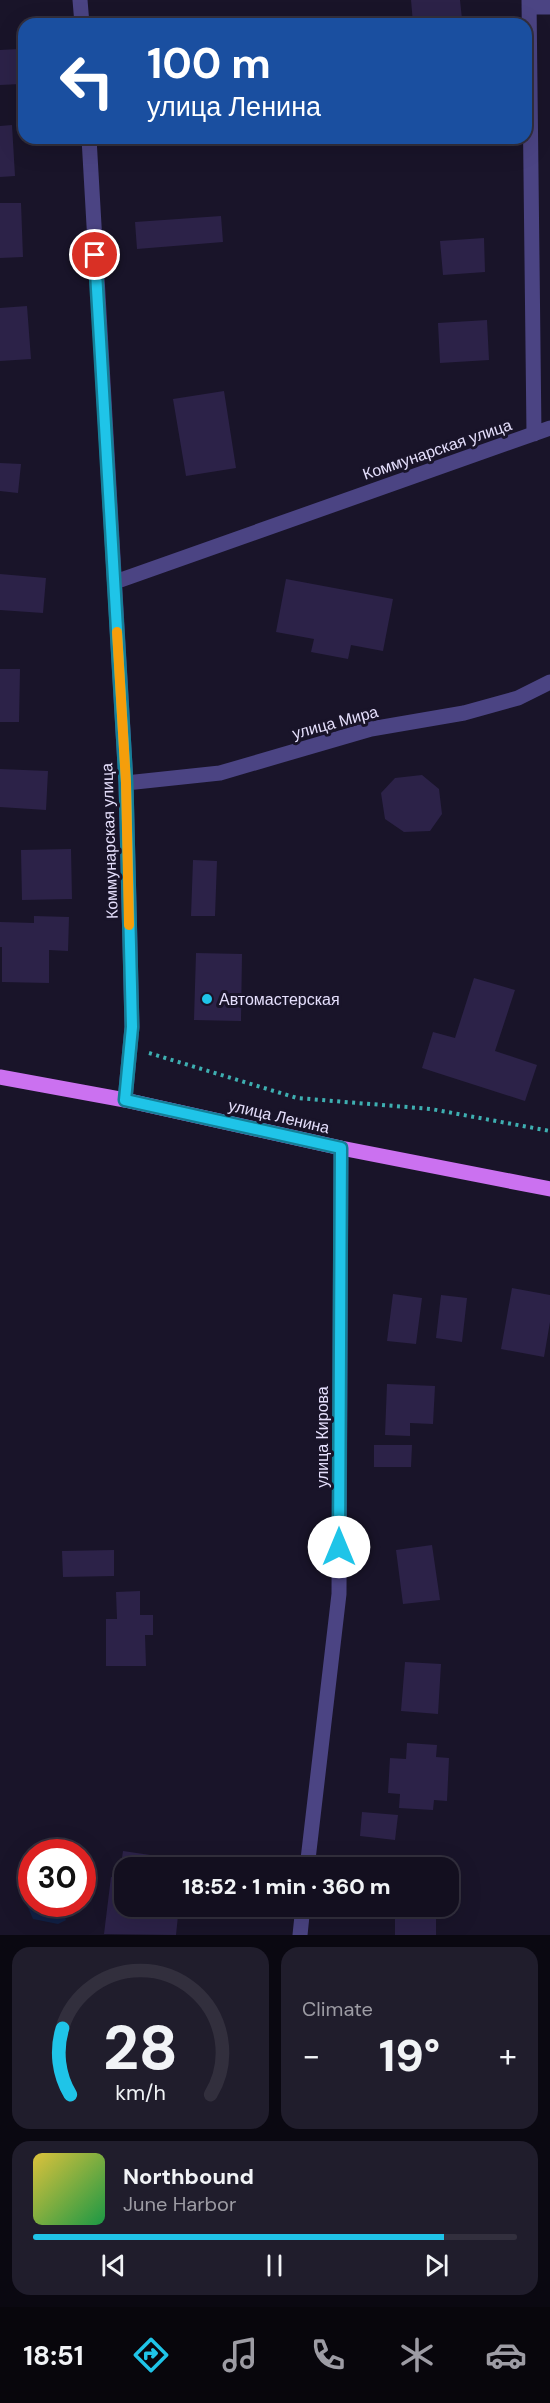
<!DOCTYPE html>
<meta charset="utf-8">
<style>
body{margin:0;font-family:"DM Sans",sans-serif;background:#201d2c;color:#f1f3f6;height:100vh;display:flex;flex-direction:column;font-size:22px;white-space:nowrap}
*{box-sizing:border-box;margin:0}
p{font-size:20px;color:#9d9ca4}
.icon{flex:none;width:33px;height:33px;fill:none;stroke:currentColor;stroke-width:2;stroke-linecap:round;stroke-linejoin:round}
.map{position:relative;height:1935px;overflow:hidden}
.drawer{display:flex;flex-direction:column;gap:12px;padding:12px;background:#0a0811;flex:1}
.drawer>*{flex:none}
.hud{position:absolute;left:18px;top:18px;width:514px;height:126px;border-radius:18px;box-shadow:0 6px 24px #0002,0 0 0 2px #322f3d;background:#1a4fa0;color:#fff;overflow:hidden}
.speed{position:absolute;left:18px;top:1839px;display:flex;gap:12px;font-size:30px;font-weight:700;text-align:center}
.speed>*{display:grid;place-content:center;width:78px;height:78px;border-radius:50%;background:#130f1f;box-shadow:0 6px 24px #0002,0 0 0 2px #322f3d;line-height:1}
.speed .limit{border:9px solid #d22;background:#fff;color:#111}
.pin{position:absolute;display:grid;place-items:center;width:51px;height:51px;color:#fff;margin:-26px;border:3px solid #fff;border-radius:50%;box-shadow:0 2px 6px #0007}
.me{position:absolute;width:66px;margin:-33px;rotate:0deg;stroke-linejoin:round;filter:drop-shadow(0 0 4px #0008)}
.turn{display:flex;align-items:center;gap:21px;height:126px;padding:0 30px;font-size:27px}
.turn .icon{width:78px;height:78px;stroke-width:2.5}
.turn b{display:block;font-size:42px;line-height:51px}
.big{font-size:45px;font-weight:800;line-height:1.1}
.drawer .card{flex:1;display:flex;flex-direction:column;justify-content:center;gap:9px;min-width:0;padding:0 21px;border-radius:18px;background:#201d2c}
.drawer .dial{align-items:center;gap:0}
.dial svg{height:156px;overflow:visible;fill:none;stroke:#322f3d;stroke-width:7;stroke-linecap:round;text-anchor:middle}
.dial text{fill:#f1f3f6;stroke:none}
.song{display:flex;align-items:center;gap:18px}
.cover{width:72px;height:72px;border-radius:9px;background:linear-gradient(135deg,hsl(50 70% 55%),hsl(140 70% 35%))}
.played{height:6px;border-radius:3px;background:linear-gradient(90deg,#1fc4e8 85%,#322f3d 85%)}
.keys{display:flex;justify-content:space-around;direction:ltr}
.heat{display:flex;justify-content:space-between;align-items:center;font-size:33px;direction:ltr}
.drawer .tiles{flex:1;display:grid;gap:12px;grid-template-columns:1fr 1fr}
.card:last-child{grid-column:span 2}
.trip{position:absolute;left:114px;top:1857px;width:345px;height:60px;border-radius:18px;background:#130f1f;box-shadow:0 6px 24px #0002,0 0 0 2px #322f3d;font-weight:800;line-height:60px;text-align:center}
.menu{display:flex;height:96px;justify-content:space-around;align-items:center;background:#08060c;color:#9d9ca4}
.menu .icon{width:42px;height:42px}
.menu .on{color:#1fc4e8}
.menu b{font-size:27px;color:#f1f3f6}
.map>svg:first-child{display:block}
.water{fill:#112045}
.building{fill:#2c2248}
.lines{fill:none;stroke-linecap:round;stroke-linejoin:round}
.path{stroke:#3eafb1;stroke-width:4;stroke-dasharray:3 4.5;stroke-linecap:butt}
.minor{stroke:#4b4483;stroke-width:15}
.major{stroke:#cb71f0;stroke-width:15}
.route-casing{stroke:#147f97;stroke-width:15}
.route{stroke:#1fc4e8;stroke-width:10}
.slow{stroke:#f59e0b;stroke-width:10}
.poi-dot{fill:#1fc4e8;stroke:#191429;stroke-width:2}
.labels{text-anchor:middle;stroke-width:6;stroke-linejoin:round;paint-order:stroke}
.street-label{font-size:16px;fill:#e5dffc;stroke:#191429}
.poi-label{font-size:16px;fill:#e5dffc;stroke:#191429;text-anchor:start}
</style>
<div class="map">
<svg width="550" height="1935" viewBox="0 0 550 1935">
<rect width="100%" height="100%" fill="#191429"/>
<path class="water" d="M31 1903 60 1905 66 1920 58 1924 33 1919 27 1905Z"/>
<path class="building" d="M411 0H460L462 19 413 23Z
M19 49 21 84 0 85V50Z
M12 125 15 176 0 177V126Z
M0 203H21L23 257 0 258Z
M221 216 223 242 137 249 135 222Z
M484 238 485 272 443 275 440 241Z
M27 306 31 359 0 361V308Z
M487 320 489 360 440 363 438 323Z
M224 391 236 468 186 476 173 399Z
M0 463 21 464 18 493 0 491Z
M0 574 46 578 43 613 0 610Z
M286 579 393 599 383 651 351 645 348 659 311 652 314 639 276 632Z
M0 669H20L19 722H0Z
M0 769 48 771 46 810 0 807Z
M422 775 439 789 442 814 430 831 404 832 385 819 381 793 395 778Z
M71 849 72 899 22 900 21 850Z
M193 860 217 861 215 916H191Z
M34 916 69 917 68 951 49 950V983L2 982V947H0V922L34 923Z
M196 953 242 954 241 1021 194 1020Z
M474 978 515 990 495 1051 537 1065 525 1101 422 1068 433 1032 455 1038Z
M512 1288 550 1295V1322L544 1357 501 1349Z
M393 1294 422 1298 416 1344 387 1341Z
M441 1295 467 1298 462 1342 436 1338Z
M387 1384 435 1386 433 1424 410 1423V1436L385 1435Z
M374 1445H412L411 1467H374Z
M432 1545 440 1600 403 1604 396 1550Z
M114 1550V1576L63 1577 62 1551Z
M140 1591V1615H153V1635H145L146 1666H106V1619H117L116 1592Z
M405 1662 441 1664 438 1714 401 1711Z
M407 1743 437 1745 436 1757 449 1758 447 1801 434 1800 433 1810 399 1808 400 1794 388 1793 390 1758 406 1759Z
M362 1812 398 1815 395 1840 360 1836Z
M123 1851 184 1860 183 1868H124V1873L120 1872Z
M111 1877 124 1879V1906H179L176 1935 104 1934Z
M395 1906H436V1935H395Z"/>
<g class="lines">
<path class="path" d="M149 1053 297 1098 431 1109 550 1131"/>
<path class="minor" d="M80 0 82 24
M529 0 534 434
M529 7H550
M89 138 126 783 132 1027 125 1100
M115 582 550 428
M126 783 220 773 371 729 464 713 518 698 550 682
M307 1868 339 1594 341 1148
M300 1935 303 1906"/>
<path class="major" d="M0 1077 125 1100 341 1148 550 1189"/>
</g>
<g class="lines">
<defs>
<path id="route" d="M95 255 126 783 132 1027 125 1100 341 1148 339 1547"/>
</defs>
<use href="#route" class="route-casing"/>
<use href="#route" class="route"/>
<path class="slow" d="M117 632 126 783 129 925"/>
</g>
<circle class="poi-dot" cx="207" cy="999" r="6"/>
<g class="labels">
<g class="street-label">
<text transform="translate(437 449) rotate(-19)" y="6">Коммунарская улица</text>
<text transform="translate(335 722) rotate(-15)" y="6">улица Мира</text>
<text transform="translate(109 841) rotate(-92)" y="6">Коммунарская улица</text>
<text transform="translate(279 1116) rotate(13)" y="6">улица Ленина</text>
<text transform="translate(322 1437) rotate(-90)" y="6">улица Кирова</text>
</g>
<g class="poi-label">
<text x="219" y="1005">Автомастерская</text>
</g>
</g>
</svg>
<div class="speed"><div class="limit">30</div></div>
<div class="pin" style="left:95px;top:255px;background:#d93025"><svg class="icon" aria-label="arrive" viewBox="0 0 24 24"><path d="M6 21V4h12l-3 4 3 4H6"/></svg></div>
<svg class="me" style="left:339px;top:1547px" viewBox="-20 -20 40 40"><circle r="19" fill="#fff"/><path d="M0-13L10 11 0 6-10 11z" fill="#1fc4e8"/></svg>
<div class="trip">18:52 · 1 min · 360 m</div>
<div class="hud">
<div class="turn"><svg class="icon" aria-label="left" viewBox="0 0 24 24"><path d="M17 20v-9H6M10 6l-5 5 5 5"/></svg><div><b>100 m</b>улица Ленина</div></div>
</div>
</div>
<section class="drawer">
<div class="tiles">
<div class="card dial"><svg viewBox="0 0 100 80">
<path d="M14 69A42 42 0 1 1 86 69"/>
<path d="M14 69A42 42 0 0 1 10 35" stroke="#1fc4e8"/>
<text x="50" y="56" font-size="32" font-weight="700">28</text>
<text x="50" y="72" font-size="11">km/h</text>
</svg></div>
<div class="card"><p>Climate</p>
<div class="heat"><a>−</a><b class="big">19°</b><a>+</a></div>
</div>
<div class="card">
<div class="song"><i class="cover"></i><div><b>Northbound</b><p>June Harbor</p></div></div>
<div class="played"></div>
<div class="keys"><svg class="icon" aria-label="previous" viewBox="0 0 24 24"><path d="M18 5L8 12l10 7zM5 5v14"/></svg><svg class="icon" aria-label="pause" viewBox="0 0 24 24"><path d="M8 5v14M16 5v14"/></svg><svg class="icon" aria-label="next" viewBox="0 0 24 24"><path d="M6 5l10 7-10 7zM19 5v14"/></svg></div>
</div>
</div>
</section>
<nav class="menu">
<b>18:51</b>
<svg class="icon on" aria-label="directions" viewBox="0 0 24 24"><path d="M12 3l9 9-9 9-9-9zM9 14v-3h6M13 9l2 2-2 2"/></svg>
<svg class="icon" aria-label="music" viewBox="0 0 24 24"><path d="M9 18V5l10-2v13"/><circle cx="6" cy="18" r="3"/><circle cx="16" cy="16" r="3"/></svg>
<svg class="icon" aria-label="phone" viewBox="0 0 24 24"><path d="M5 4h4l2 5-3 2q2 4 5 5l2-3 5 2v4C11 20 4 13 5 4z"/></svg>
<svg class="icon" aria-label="climate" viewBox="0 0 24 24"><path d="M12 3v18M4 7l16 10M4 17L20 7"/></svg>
<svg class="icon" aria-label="car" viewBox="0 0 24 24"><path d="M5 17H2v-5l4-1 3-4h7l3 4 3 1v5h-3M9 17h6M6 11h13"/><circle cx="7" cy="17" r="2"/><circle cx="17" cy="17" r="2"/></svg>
</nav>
